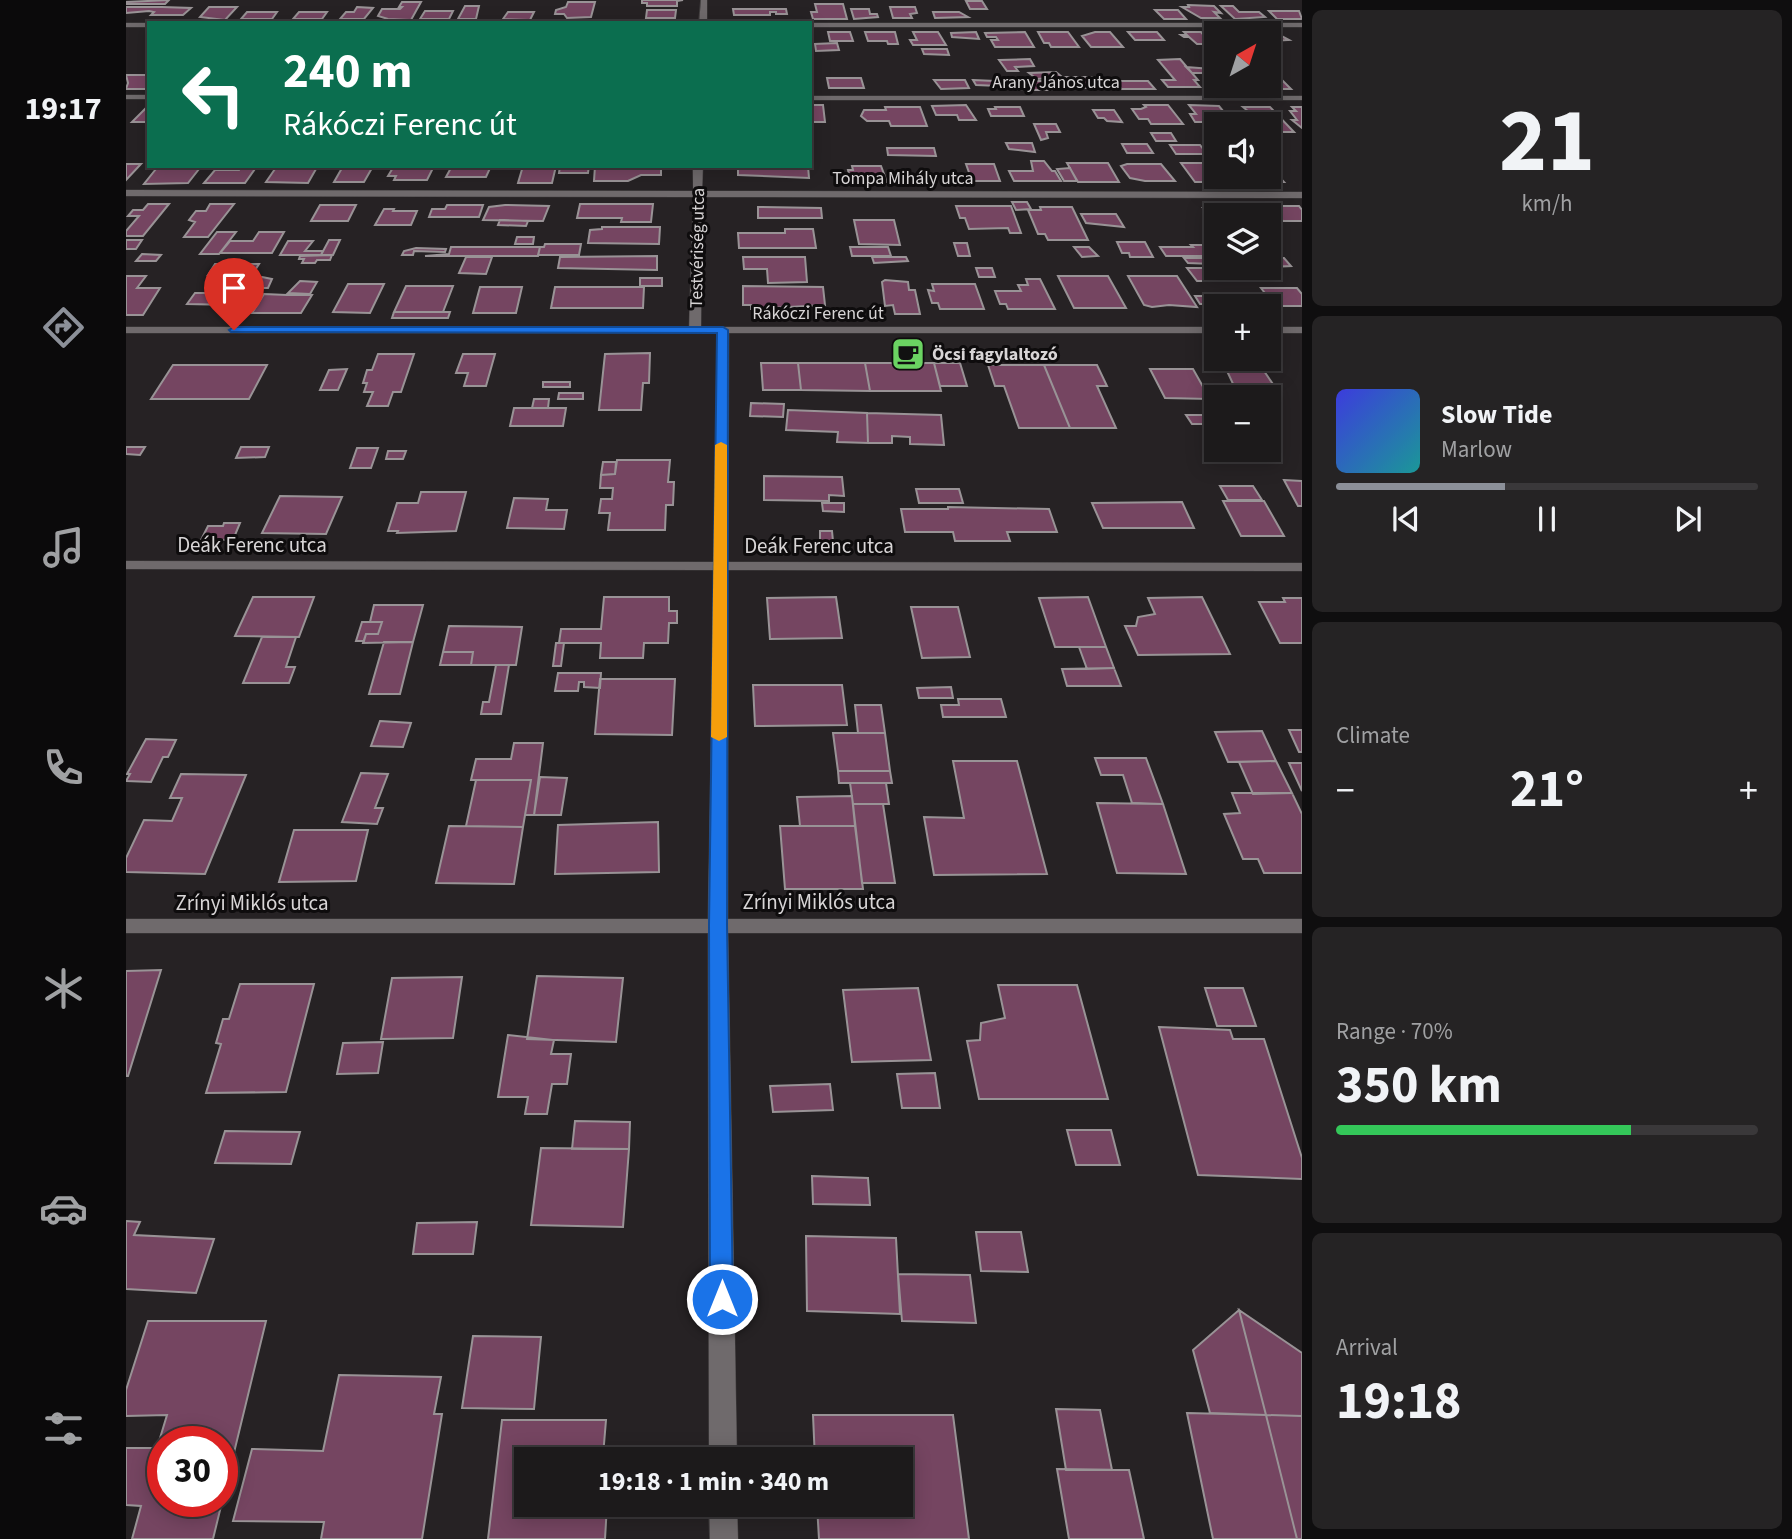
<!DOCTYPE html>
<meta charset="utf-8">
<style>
body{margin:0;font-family:"Source Sans 3",sans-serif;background:#252324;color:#f1f3f6;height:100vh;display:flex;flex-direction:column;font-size:26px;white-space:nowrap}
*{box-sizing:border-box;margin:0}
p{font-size:23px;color:#a0a1a3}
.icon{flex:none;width:38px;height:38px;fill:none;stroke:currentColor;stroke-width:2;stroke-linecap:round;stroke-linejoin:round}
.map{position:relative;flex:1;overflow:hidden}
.panel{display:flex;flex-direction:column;gap:10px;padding:10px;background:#0f0e0f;width:490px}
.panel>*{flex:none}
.top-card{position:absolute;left:21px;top:21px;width:665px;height:147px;border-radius:0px;box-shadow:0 4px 18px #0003,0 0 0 2px #3a383a;background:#0b6e4f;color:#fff;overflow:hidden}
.needle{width:46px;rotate:39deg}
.controls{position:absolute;left:1078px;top:21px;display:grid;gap:14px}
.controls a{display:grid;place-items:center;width:77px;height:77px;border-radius:0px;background:#1c1a1b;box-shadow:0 4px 18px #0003,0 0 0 2px #3a383a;font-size:35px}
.speed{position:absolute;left:21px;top:1426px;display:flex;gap:14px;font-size:35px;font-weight:700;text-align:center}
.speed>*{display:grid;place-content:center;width:91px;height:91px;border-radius:50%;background:#1c1a1b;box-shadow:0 4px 18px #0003,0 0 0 2px #3a383a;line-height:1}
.speed .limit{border:10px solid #d22;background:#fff;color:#111}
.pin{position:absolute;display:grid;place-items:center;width:60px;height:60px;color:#fff;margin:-72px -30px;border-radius:50% 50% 50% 0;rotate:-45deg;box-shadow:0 0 7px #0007}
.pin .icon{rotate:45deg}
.me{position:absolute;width:77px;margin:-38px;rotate:0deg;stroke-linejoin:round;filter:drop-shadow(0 0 5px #0008)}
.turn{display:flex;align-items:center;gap:24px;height:147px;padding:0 21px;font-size:32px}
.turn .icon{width:91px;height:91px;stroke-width:2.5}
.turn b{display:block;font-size:49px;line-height:60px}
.big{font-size:52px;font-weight:700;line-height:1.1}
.panel .tile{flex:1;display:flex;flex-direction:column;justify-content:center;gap:10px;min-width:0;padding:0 24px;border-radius:10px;background:#252324}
.panel .dial{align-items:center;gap:0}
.dial b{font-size:91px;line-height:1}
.song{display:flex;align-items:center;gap:21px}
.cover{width:84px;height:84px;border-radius:10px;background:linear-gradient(135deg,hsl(240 70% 55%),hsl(180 70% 35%))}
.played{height:7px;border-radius:4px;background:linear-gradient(90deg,#8c9099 40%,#3a383a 40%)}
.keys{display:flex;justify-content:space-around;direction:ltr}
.heat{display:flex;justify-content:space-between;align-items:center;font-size:38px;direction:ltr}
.charge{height:10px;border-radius:5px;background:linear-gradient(90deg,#34c759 70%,#3a383a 0)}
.trip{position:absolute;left:388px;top:1447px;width:399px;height:70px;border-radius:0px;background:#1c1a1b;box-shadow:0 4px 18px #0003,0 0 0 2px #3a383a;font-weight:700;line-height:70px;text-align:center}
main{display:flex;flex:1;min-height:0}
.tab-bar{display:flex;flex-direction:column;width:126px;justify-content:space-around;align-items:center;background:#0b0a0b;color:#a0a1a3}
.tab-bar .icon{width:49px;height:49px}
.tab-bar .current{color:#8c9099}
.tab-bar b{font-size:32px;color:#f1f3f6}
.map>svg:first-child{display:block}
.building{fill:#754561;stroke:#999396;stroke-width:2;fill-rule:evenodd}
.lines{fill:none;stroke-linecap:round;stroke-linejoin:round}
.minor-casing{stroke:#434041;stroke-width:1}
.tertiary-casing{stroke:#434041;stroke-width:1}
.minor{fill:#6f6a6c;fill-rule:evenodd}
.tertiary{fill:#6f6a6c;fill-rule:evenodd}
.route{fill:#1a73e8;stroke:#114b97;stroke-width:2}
.slow{fill:#f59e0b}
.labels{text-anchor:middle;stroke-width:6;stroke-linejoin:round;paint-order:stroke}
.far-street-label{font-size:18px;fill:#d8d5d6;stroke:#0e0c0d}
.far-poi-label{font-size:18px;font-weight:bold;fill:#d8d5d6;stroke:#0e0c0d;text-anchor:start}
.street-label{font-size:21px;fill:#d8d5d6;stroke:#0e0c0d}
</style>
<main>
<nav class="tab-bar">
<b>19:17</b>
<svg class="icon current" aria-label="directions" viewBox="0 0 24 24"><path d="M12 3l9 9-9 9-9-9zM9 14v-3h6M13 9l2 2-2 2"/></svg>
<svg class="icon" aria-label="music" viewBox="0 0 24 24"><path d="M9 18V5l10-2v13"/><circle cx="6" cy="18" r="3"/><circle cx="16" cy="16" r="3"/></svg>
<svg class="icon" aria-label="phone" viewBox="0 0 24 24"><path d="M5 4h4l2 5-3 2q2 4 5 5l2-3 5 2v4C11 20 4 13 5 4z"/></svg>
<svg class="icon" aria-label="climate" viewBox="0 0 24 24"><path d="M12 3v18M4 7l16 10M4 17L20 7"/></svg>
<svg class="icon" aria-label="car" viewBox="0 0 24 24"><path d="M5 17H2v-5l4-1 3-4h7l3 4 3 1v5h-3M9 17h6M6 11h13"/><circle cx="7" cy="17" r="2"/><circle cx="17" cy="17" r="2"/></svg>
<svg class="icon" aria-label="filters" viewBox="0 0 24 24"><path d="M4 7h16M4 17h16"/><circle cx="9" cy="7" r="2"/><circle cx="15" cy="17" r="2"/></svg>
</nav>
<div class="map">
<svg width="1176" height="1539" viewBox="0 0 1176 1539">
<rect width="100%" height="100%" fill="#262224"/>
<path class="building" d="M43 0 39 4H0V2Z
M516 0H557L551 1V6H521V3H516Z
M840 1H856L861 9H844Z
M276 2H295L285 20 262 19 252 16 256 9H274L276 7H273Z
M442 2H469L465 17 441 18 438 14H429L430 10 440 7Z
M689 4H717L721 19H687L685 12H691Z
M1062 5 1088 6 1095 13 1088 12 1094 18H1075L1056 7H1063Z
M339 6H353L350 19H332Z
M1095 6H1107L1113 12H1133L1139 17 1109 19Z
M0 7H36L65 8 57 15H25L28 12 23 11 0 13Z
M83 7H111L99 20 74 17Z
M231 7 247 8 238 19H214L220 12H228Z
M764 7H789L791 13 784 14 786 18H767Z
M607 9H660L661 14H650V12H644V15H608Z
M725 9H743L744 14H751L752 17 728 19Z
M521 10H550L549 18H520Z
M1029 10H1052L1060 19H1038Z
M299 11H327L323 19H294Z
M1143 11H1173L1176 19H1151Z
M121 12H151L146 19H115Z
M173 12H201L196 19H167Z
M382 12H408L404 20 377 19Z
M807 12H833L842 17 809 18Z
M702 32H724L727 41H704Z
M739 32H769L772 44H762L761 41H742Z
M787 32H812L820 45H787L784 40H791Z
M850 32 853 39 826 37 825 33Z
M899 32 908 47H869L865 40H872L870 37H861L859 33Z
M912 32H942L953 47H925L923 43H918Z
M969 32H984L997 47H965L956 36Z
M1002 32H1031L1038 40H1009Z
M1058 32H1075L1085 44H1071L1063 37H1058L1055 35H1061Z
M1123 32H1148L1163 40 1143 41V33Z
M711 43 713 50 690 51 689 44Z
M796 49H821L823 55 798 54Z
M1054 59 1072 80H1068L1074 87H1042L1036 80H1049L1032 60Z
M873 60 904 59 908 66 889 67 892 71H881Z
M1060 67 1086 69 1090 73H1066Z
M930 72 936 77 911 79 903 73Z
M0 75H23V89H0L2 83Z
M939 77H970L977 88H951L944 86Z
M701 78H735L738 88H703Z
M1143 78H1154L1165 89H1145L1141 86Z
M1082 79H1090V86H1124L1127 89H1091Z
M808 80H839L843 88 815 89Z
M847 80 869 81 872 86 850 85Z
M887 81H919L925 90H892Z
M985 81H1022L1029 89H996Z
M23 105V122H6Z
M684 105H697L699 122H684Z
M840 105 850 120H833L831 115H810L806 106Z
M1018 105H1042L1057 124H1025L1022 119H1013L1006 109H1015L1020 107Z
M1063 105 1093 106 1106 122H1069L1064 114H1070Z
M759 107H794L801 126H765L763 121H741L735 116 738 110H760Z
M869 107H894L898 116H865L862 109H870Z
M1117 107H1144L1168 132H1143V124L1118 123 1114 118 1119 117 1115 112H1123Z
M1166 107H1176V128L1166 120H1171L1164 111H1170Z
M967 110H988L996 122 981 121 978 118H972Z
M908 124H930L934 132H920L922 138 915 140Z
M1025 133H1045L1050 141H1030Z
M880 143H906L909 152 883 149Z
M996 144H1021L1027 153H1001Z
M1044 145H1074L1081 154H1050Z
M761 148H808L810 156 762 155Z
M905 161H918L926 171H929L935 181H888L883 171H907Z
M941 163H982L993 182H952Z
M1055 163H1088L1090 177H1099L1103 182H1069Z
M0 164H15L0 180Z
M840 164H868L874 181H846Z
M1001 164H1035L1049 181H1019L1004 178 995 166Z
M115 166H131L119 183H78L89 170H113Z
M268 166H308L301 180H268L270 176H262Z
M326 166H365L360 177H320Z
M397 166H430L426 183H392Z
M434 166H463L462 173H433Z
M469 166H535V175H515L502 181H468Z
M612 166H682L683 178 612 175Z
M726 166H755L761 182H731L730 178H724L722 170H727Z
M1143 166 1158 182H1124L1120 177H1143Z
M216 168H246L238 182H208Z
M944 168 951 181H938L931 169Z
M30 169H73L62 183 18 184Z
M149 169H190L182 183 140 182Z
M886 202H901L905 209 890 210Z
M22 204H43L17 236H0V231L13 216H2L7 210H17Z
M84 204H108L82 237H58L69 222 63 220 70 211H80Z
M454 204H527L525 222H495L496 218H451Z
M194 205H230L222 221H185Z
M321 205H357L353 217H303L306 209H319Z
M379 205 423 206 417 221 357 220 363 207Z
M830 206H885L895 233H884L882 228 843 229 839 218H834Z
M1145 206H1173L1176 210V221H1157Z
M632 207 695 208 696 218H632Z
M914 207H946L962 240H922L919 234H912L902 210H915Z
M1077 208H1105L1109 214 1121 215H1090V222H1087Z
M258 209H268L267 211H291L285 225H249Z
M955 214H990L998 227 960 223Z
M374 220 402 221 400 226 372 225Z
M728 220H768L774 245 733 244Z
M476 227H534L533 244 462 243 464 230 476 229Z
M659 229H687L690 248H613L612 233H659Z
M91 232H110L93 254H74Z
M133 232H158L146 253H94L104 241H127Z
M391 237H408L407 244H389Z
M0 240H16L10 249H0Z
M203 240H214L207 255H195Z
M162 241H187L179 251H197L195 255H154Z
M991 242H1019L1027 257H1004L1003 253H996Z
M828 243H841L844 256H832Z
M419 244H455L453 255H412L414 247H418Z
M1065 245H1089L1090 256H1040L1034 247H1067Z
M325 247H414L412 256H299L323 254Z
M724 247H762L765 256H726Z
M948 247H963L972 256 956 257Z
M290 248 320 249 319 252 288 251 287 255H276L278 251Z
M16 254 35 255 30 261H10Z
M206 255 204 260H191L189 263H176L178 259H173L174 256Z
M531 256V270L432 268 434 257Z
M340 257H366L360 274 333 273Z
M617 257H679L681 282 642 283 641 269H618Z
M746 257H780L782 261 748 263Z
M1058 258H1081L1085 264 1062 263Z
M1143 258H1158L1165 266 1143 267Z
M89 264H133L126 275H120L108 293H115L107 305 61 304 69 293H80L93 275H82Z
M850 268H866L869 277H853Z
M1061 268H1100L1110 281H1071Z
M0 276H20L11 288H34L17 315H0Z
M932 276H982L1000 308H948Z
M1002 276H1051L1071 307 1043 305 1026 307 1018 305Z
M136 277 146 279 142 288H126L131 279Z
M514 278H536V286H514Z
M900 279H914L929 309H882L880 304H874L869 291H895L892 285H902Z
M759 280 782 282 783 290H789L794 314H769L767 305 759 306 756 282Z
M174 281 191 282 184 294 162 293Z
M222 284H258L244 313 207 312Z
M806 284H849L858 309H814L812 303H806L802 290 808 291Z
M280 286H327L317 312H268Z
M617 286 697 287 699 305 625 309V305H617Z
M354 287H396L390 313H347Z
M429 287H518L517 308H425Z
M1135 288H1171L1176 294V306H1149Z
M138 294 161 295H186L175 313H126Z
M1069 296H1085L1090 304H1074Z
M268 312H324L322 318H266Z
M524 353 523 383H517L515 410H473L479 354Z
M252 354H288L275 392H267L262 406H241L247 392H238L241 383H237L241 370H246Z
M337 354H369L360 386H338L342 373H330Z
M635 363H672L675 390H637Z
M672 363H739L744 391 675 390Z
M739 363H808L815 391H744Z
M808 363H834L841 386H814Z
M47 365H141L123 399H25Z
M862 365H918L944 428H893L878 386H869Z
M918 365H971L981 386H971L990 428H944Z
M221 369 212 390H194L203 370Z
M1024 369H1067L1084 399 1039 398Z
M1101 371H1138L1155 396H1152L1155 401H1143V397L1116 396 1108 386Z
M417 382H444V387H417Z
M433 393H457V399H432Z
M408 399H423L422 408H406Z
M625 403 658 404 657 417 624 416Z
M388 408H440L437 426H384Z
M662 410 741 413 742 443 711 442 712 432 660 430Z
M741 413 815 415 818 445 784 444V437L766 436V443H742Z
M1060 415H1090V424H1066Z
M0 447H19L14 455 0 454Z
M115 447H143L139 457 110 458Z
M231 448H252L245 468H224Z
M262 451H280L277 459H260Z
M491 460H544L542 482H548L547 505H540L539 530H482L484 513H473L475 499H486L487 488H474L475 475 489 474Z
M477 462H490L489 474 475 475Z
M638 476 716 477 718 496 703 495V501L638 500Z
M1158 480 1176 481V506H1172Z
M1094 486H1127L1136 500H1102Z
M790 489H833L837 503H793Z
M295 492H340L330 531 271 533 272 531H262L271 503H292Z
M154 496 216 497 200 534 136 533Z
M388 498 422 499 420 510H441L438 529 381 528Z
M1097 501H1138L1158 536H1115Z
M1056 502 1068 528H977L966 503Z
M696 503H718V512L697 511Z
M822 507 923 509 931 532H881L884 541H829L827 532H779L775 509H822Z
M98 523H114L107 540H75L82 526H97Z
M694 531H706L707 541H694Z
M127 597H188L173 637 109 636Z
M478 597H543V611H551V623H543L542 643H518L517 658H474L475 643H433L435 629H475Z
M710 597 716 638 644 639 641 598Z
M962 597 980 647H929L913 598Z
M1076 597 1104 654 1012 655 999 626H1010L1012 617 1029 614 1022 598Z
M1157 598H1176V643H1154L1133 602H1159Z
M248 605H297L287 642 237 643 240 634H252L256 622H244Z
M785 607H832L844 657 796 658Z
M236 622H256L252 634H240L238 641H230Z
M323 626 396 627 390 665H345L347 652H317Z
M136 637H170L160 667H169L163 683H117Z
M258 642H287L274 694H243Z
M430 643H438L435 666H427Z
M953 647H980L988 668 961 669Z
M317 652H347L345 665H314Z
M370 665H383L375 714H355L357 702H363Z
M988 668 995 686H941L936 669Z
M432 673H475L474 688 458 687V682H453L452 691H429Z
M474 679H549L546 735 469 734Z
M627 685H716L721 725 629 726Z
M825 687 827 698H793L791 688Z
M832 699H875L880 717H817L815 705H833Z
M729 705H755L759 733H732Z
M254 721 285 723 277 747 245 746Z
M1163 730H1176V752H1173Z
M1136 731 1150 761 1102 762 1089 732Z
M707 733H759L764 771H712Z
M20 739 50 740 42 757H37L25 782 0 781 4 774H1Z
M388 743H417L408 815H399L405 780H345L350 759H385Z
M969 758H1020L1037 804 1006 803 997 775H975Z
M827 761H891L921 874 808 875 798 817 838 818Z
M1150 761 1166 793 1127 794 1113 762Z
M1163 763H1176V791Z
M712 771H764L766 783H713Z
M235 773 262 774 249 808H257L251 824 216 822Z
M55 774 120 775 79 874 0 872V858L18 820 46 821 56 798H44Z
M414 777 441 778 435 815H408Z
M350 780H405L397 827 340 826Z
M724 783H760L763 804H727Z
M1106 793H1166L1176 814V873H1138L1132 859H1117L1098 814 1114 813Z
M726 796 729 826H674L671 797Z
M971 803 1037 804 1060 874 991 873Z
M727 804H757L769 883H736Z
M532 822 533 872 429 874 432 825Z
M323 826 397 827 388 884 310 883Z
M654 826H729L737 889H659Z
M168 830H242L230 881 153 882Z
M35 970 2 1076H0V971Z
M411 976 497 978 490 1042 401 1039Z
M336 977 327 1038 255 1039 266 978Z
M114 984H188L160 1092 80 1093 95 1044 90 1043 97 1019H103Z
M872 985H951L982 1099H853L841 1041 854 1040 855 1023 879 1018Z
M792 988 805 1060 726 1062 717 990Z
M1079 988H1117L1130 1026H1091Z
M1033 1027 1104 1030 1107 1039H1138L1176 1158V1179L1072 1175Z
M382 1035 428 1040 425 1054H445L441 1084H426L421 1114H399L402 1097H372Z
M257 1042 252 1073 211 1074 217 1043Z
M809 1073 814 1108H776L771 1074Z
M704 1084 707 1110 647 1112 644 1086Z
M449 1121 504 1122 503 1149H446Z
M941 1130H985L994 1165H950Z
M99 1131 174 1132 165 1164 89 1163Z
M415 1148 503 1149 497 1227 405 1225Z
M686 1176 742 1178 744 1205 687 1204Z
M0 1221 14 1222 8 1235 88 1239 70 1293 0 1289Z
M351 1222 347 1254H287L291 1223Z
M850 1232H895L902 1272 855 1271Z
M680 1236 770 1238 774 1314 681 1311Z
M772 1274 844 1275 850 1323 776 1321Z
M1113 1310 1176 1353V1416L1140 1415Z
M1113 1310 1140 1415 1084 1413 1067 1350Z
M22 1321H140L87 1539H6L15 1506 0 1505V1448H31L41 1415 0 1416V1390ZM37 1442H96V1502H37Z
M347 1336 415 1337 408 1409 336 1408Z
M213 1375 315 1377 308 1414H316L296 1539H195L198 1522 107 1521 126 1449 197 1451Z
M930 1409 974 1410 986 1470H940Z
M1061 1413 1140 1415 1171 1539H1087Z
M687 1415H827L843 1539H693L691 1505H775V1460H689Z
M1140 1415 1176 1416V1539H1171Z
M376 1420H480L477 1456H484L483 1460H401V1505H481L479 1539H362Z
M931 1469 1003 1470 1018 1539H943Z"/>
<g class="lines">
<defs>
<path id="minor" d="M575 0H581V23H573Z
M0 23H23V27H0Z
M684 23H1176V27H684Z
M0 95H23V99H0Z
M684 96H1176V100H684Z
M567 166H577L576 191 1176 192V198L576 197 575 330 569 333 563 330 567 197 0 196V190L567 191Z
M597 327 603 330 602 562 1176 563V571L602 570V919H1176V933H602L611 1460H583L582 933H0V919H582L588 570 0 569V561L588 562 591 330Z
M583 1505H611L612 1539H584Z"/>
<path id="tertiary" d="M0 327H1090V333H0Z
M1143 327H1176V333H1143Z"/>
</defs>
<use href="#minor" class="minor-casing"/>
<use href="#tertiary" class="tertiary-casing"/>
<use href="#minor" class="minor"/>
<use href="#tertiary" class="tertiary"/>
</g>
<path class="route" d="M108 327H597L602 330 601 925 607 1299 604 1306 596 1309 588 1306 584 1299 583 925 591 333 105 332 103 330Z"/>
<path class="slow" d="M595 442 601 445V737L593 741 585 737 589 445Z"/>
<defs>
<symbol id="cafe-square" viewBox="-11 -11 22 22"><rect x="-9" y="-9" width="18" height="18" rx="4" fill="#6bd362" stroke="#0e0c0d"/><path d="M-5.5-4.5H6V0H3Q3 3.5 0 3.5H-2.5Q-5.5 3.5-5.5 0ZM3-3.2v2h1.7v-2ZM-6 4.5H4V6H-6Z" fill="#111"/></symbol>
</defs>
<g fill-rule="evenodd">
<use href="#cafe-square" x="763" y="335" width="38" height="38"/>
</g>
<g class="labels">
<g class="far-street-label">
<text x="930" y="88">Arany János utca</text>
<text x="777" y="184">Tompa Mihály utca</text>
<text transform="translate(571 248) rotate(-89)" y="6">Testvériség utca</text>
<text x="692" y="319">Rákóczi Ferenc út</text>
</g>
<g class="far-poi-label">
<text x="806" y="360">Öcsi fagylaltozó</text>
</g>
<g class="street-label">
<text x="126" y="552">Deák Ferenc utca</text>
<text x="693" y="553">Deák Ferenc utca</text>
<text x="693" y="909">Zrínyi Miklós utca</text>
<text x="126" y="910">Zrínyi Miklós utca</text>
</g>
</g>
</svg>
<div class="controls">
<a><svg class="needle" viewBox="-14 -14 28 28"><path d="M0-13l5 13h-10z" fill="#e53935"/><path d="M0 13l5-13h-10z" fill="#a0a1a3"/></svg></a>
<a><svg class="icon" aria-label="sound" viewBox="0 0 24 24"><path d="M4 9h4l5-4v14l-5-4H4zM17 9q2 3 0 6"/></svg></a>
<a><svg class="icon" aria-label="layers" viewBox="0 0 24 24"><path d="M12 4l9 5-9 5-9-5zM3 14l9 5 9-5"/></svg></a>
<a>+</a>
<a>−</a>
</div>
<div class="speed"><div class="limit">30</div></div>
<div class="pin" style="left:108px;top:330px;background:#d93025"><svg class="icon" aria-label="arrive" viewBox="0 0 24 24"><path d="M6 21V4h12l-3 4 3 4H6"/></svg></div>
<svg class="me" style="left:596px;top:1299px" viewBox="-20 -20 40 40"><circle r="17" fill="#1a73e8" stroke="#fff" stroke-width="3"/><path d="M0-11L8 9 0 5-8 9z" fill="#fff"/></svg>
<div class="trip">19:18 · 1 min · 340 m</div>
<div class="top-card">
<div class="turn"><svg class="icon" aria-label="left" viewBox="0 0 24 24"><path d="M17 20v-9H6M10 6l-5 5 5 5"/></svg><div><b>240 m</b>Rákóczi Ferenc út</div></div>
</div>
</div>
<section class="panel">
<div class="tile dial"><b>21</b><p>km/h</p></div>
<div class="tile">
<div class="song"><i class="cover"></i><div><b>Slow Tide</b><p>Marlow</p></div></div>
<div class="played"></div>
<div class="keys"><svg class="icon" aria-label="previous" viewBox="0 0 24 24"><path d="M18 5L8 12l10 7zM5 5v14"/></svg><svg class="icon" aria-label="pause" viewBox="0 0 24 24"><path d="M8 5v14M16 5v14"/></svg><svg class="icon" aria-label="next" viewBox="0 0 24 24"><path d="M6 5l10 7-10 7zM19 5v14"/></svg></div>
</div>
<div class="tile"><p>Climate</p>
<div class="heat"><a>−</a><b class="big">21°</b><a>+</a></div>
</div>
<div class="tile"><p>Range · 70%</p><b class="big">350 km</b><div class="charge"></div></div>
<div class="tile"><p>Arrival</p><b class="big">19:18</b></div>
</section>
</main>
